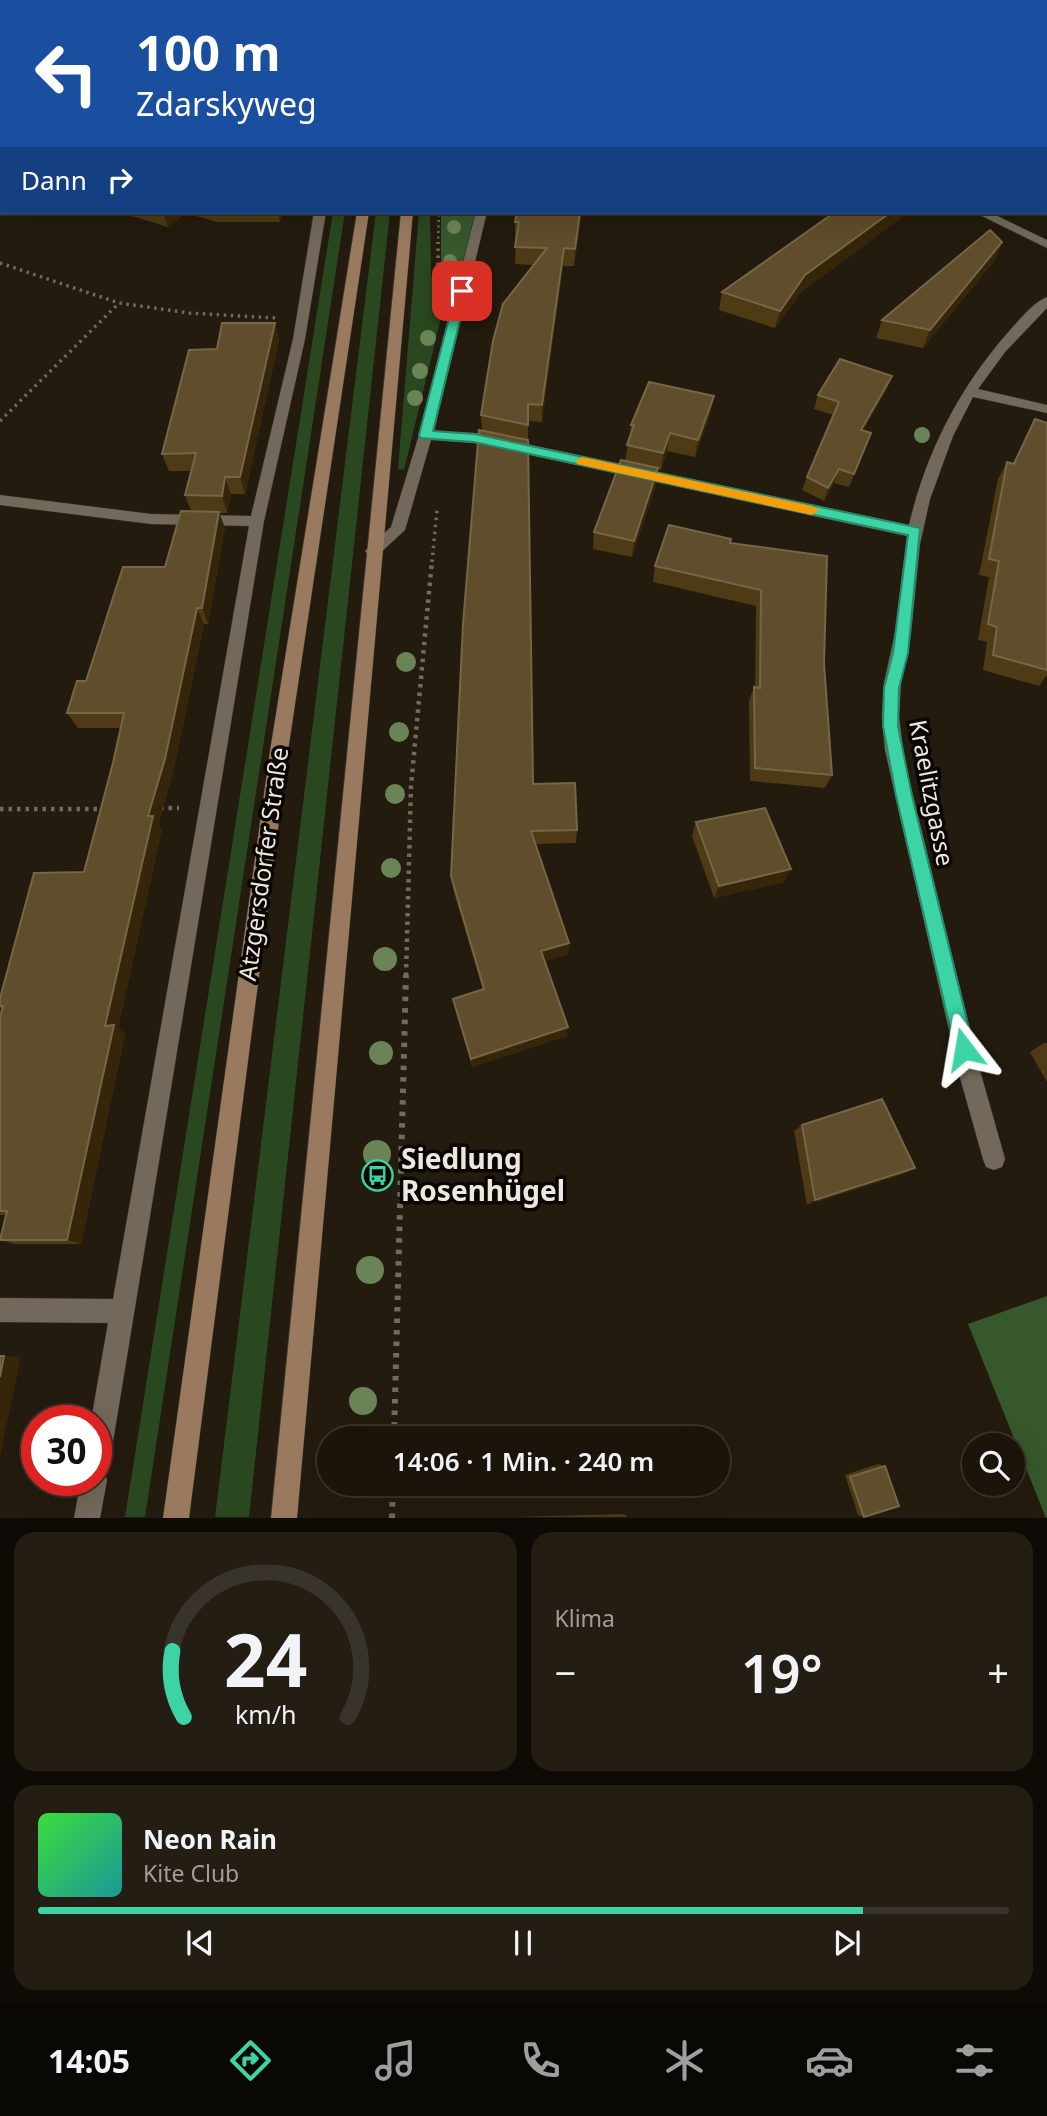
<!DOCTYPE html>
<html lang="de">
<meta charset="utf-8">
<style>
body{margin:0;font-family:"Noto Sans",sans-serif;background:#231d13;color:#f1f3f6;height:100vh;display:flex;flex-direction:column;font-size:26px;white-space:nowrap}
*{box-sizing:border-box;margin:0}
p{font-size:23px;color:#9f9e9c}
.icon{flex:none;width:38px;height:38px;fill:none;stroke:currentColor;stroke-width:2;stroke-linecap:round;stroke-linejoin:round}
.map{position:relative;height:1518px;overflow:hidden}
.sheet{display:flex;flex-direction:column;gap:14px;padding:14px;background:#0e0b06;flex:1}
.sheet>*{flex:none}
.guide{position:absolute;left:0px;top:0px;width:1048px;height:214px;box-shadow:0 7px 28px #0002,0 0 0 2px #38332b;background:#1a4fa0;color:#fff;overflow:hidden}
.controls{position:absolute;left:962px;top:1433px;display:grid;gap:14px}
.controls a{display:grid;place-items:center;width:63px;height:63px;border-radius:50%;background:#1a140a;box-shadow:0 7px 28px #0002,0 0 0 2px #38332b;font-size:35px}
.speed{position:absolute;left:21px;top:1405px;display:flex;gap:14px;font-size:35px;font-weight:700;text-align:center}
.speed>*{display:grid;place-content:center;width:91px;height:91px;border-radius:50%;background:#1a140a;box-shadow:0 7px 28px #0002,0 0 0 2px #38332b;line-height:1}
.speed .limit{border:10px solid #d22;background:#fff;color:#111}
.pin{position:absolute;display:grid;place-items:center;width:60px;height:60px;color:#fff;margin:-30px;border-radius:14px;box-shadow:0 4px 10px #0006}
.me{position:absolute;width:77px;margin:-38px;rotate:346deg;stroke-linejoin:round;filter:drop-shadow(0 0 5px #0008)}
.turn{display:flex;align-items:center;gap:24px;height:147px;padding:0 21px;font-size:32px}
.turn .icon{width:91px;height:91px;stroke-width:2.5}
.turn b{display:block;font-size:49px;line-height:60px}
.then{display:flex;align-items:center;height:66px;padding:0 21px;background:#0003;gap:14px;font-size:26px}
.big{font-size:52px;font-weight:600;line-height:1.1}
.sheet .card{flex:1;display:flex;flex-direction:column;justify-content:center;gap:10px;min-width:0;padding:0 24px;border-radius:21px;background:#231d13}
.sheet .dial{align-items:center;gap:0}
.dial svg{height:182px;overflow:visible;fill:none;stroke:#38332b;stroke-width:7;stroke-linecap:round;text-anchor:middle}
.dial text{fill:#f1f3f6;stroke:none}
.song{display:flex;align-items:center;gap:21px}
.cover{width:84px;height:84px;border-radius:10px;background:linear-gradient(135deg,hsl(120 70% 55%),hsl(180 70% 35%))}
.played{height:7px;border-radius:4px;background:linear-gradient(90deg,#3cd4a4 85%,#38332b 85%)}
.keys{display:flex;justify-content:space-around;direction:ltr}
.heat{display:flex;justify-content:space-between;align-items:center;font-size:38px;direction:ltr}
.sheet .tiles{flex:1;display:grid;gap:14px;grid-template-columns:1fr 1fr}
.card:last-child{grid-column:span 2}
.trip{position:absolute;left:317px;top:1426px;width:413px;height:70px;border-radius:35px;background:#1a140a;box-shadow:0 7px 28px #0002,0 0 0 2px #38332b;font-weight:600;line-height:70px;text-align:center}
.tab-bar{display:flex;height:112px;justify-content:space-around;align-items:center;background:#0a0804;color:#9f9e9c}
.tab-bar .icon{width:49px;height:49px}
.tab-bar .on{color:#3cd4a4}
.tab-bar b{font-size:32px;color:#f1f3f6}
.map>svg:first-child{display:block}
.green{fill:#294820}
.forest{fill:#37572d}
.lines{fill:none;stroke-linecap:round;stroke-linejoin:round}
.street-casing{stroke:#39332c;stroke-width:1}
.secondary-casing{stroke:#39332c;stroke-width:1}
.path-far3{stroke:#716a5e;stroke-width:2.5;stroke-dasharray:2 3.5;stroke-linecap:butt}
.path-far2{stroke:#716a5e;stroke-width:3.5;stroke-dasharray:2.5 4.5;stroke-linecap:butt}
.path-far1{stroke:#716a5e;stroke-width:4.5;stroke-dasharray:3.5 5;stroke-linecap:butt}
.path{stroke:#716a5e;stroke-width:6;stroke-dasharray:4.5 7;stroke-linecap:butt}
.street{fill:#73695a;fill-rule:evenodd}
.secondary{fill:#9a7a5e;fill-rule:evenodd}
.tree{fill:#6a8458}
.wall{fill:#4e3b15}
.shaded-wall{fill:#362609}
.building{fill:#5f4d2b;stroke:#756647;stroke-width:2}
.route{fill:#3cd4a4;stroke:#278a6b;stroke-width:2}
.slow{fill:#f59e0b}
.labels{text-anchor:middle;stroke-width:7;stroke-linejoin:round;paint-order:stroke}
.street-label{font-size:24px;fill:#ede7de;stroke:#090603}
.near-poi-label{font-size:28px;font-weight:bold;fill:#ede7de;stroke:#090603;text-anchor:start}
</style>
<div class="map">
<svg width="1047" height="1518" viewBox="0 0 1047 1518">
<rect width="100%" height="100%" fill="#231b0d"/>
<path class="green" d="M333 212H345L145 1517H125Z
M376 212H390L249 1517H215Z
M419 212H430L431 275 436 285 448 289 404 470 398 469Z"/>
<path class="forest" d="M441 212H478L459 289 441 278Z
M1047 1296V1517L1046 1518 968 1324Z"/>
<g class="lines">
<defs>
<path id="street" d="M365 0H373L364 2Z
M314 212H326L305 339 264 521 109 1466 105 1475 107 1480 100 1518H74L81 1480H96V1421H91L108 1323 0 1322V1298L113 1299 249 526 151 524 0 505V495L151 514 251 516 293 339Z
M476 212H487L434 431 474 433 909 525C926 452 960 386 1011 329 1020 319 1034 302 1047 297V308L1005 352 978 389 1047 405V413L973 397 953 436 930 499 920 544 911 633 901 683 899 716 904 759 981 1074 1005 1159 1002 1167 994 1170 986 1167 983 1159 959 1074 885 750 882 716 884 683 895 633 907 536 474 443 431 440 405 530 378 555H368L365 551 391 527 419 435Z
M974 212H989L1047 240V248Z"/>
<path id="secondary" d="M399 0H407L398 2Z
M435 0H443L434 2Z
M357 212H369L288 751 189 1518H163L270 751Z
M401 212H413L297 1518H271Z"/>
</defs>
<use href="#street" class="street-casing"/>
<use href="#secondary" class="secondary-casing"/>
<path class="path-far3" d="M204 2 207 0
M438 244 439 212"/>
<path class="path-far2" d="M0 263 119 303 189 313 275 318
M438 265V242
M0 421 119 303
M432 562 437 510"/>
<path class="path-far1" d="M160 808H179
M0 809H104
M406 976 411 786 432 560"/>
<path class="path" d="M394 1438 406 975
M392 1518 393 1484"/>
<use href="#street" class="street"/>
<use href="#secondary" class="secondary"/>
</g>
<g class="tree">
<circle cx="454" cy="227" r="7"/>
<circle cx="450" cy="261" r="7"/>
<circle cx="428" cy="338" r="8"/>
<circle cx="420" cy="371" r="8"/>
<circle cx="415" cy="398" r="8"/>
<circle cx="922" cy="435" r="8"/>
<circle cx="406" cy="662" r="10"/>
<circle cx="399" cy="732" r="10"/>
<circle cx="395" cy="794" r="10"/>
<circle cx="391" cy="868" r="10"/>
<circle cx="385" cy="959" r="12"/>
<circle cx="381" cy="1053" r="12"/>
<circle cx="377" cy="1154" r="14"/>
<circle cx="370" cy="1270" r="14"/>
<circle cx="363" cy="1401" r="14"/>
</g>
<path class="wall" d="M567 0H612V2H567Z
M843 0H939L941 2H844Z
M2 87V152L0 148V88Z
M2 152V175L0 174V153Z
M119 212H283L280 222H217L186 213 168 227Z
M582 212 574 266H563L542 422 528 421 533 784 577 830 576 843 535 844 569 943 568 954 544 961 567 1036 472 1067 453 999 483 990 453 889 451 876 482 430 481 415 533 265 515 264 516 239H515V222Z
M835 212H909L800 293 775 328 719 310 722 292Z
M1002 242 995 260 923 348 876 338 882 320Z
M275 323 279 340 245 494H231L227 513H219L225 528 208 624H204L173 773 158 824 162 829 118 1028 125 1034 81 1244H15L0 1240 6 1215H0V1017L2 1009 0 1008V998L84 872 121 728H78L67 713 86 681 165 567 191 511 185 495 192 471H169L162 454 217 349Z
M892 376 886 390 863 431 871 433 849 487 834 483 824 501 802 490 807 477 834 415 814 409 818 395Z
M711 413 695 457 667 451 661 470 658 469 656 485 632 557 593 549 594 532 625 461 631 425Z
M1035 419 1047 423V675L1039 686 983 670 987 642 978 640 989 577 979 575 998 479 1007 462 1013 463Z
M730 543 824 663 832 775 825 788 750 781 749 701 754 687H755L756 606 653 582 655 566Z
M696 822 784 882 714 898 692 836Z
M1044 1043H1047V1082L1030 1052Z
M802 1125 904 1174 807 1205 794 1131Z
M878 1464 885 1466 863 1517 858 1515 845 1475Z
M625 1514 627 1517H513Z"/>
<path class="shaded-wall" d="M10 0H46L42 2H7Z
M2 4V24L0 25V5Z
M163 212H186V213L168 227Z
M278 212H283L280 222Z
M580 212H582L574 266 575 249Z
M891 212H909L800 293 775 328 780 311 805 275Z
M1002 242 995 260 923 348 930 330Z
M564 248 563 266 542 422V405Z
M275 323 279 340 245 494 240 477Z
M892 376 886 390 856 444 861 430Z
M714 396 711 413 695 457 698 440Z
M670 433 667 451 661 470 663 453Z
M658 468 656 485 632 557 634 541Z
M839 469 834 483 824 501 828 488Z
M225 477 231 494 227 513 222 496Z
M219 512 225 528 208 624 202 608Z
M197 608 204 624 173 773 158 824 162 829 118 1028 125 1034 81 1244 67 1240 105 1026 148 816Z
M791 869 784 882 714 898 719 886Z
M569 943 568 954 540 962 541 951Z
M568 1027 567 1036 472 1067 471 1059Z
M915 1168 904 1174 807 1205 815 1200Z
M4 1356 21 1357 0 1457V1377Z"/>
<path class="building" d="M0 0H10L7 2H2V4L0 5Z
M285 0H332V2H284Z
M889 0H939L941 2H890Z
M971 0H1047V85L1046 2H963Z
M2 87V133H0V88Z
M517 212H580L575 249 564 248 542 405 528 404V425L481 415 493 341 503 304 547 248 515 247 519 222H515Z
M835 212H891L805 275 780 311 722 292Z
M990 230 1002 242 930 330 882 320Z
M222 323H275L240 477H225L222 496 185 495 196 453 162 454 189 350 217 349Z
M840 359 892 376 861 430 871 433 854 474 839 469 828 488 807 477 839 402 818 395Z
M649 382 714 396 698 440 670 433 663 453 627 445 634 425H631Z
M1035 419 1047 423V670L993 655 997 627 988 624 999 561 989 559 1007 462 1014 464Z
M479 430 528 440 533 784 575 783 577 830 531 831 569 943 541 951 568 1027 471 1059 453 999 484 989 451 876 463 624Z
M621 460 658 468 634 541 594 532Z
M181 511 219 512 202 608H197L165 759 148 816H153L105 1026 114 1025 67 1240H0L7 1211H0V1017L3 1006H0V998L34 873 84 872 113 763 124 713H67L77 681H86L123 567H165Z
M669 525 731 539 730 543 827 556 824 663 832 775 755 768 754 687 760 688 761 590 655 566Z
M765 808 791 869 719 886 696 822Z
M882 1099 915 1168 815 1200 802 1125Z
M0 1356H4L0 1377Z
M885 1466 899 1506 864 1517 850 1477Z"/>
<path class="route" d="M462 288 467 291 433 431 474 434 920 528 908 653 899 688 898 726 912 796 974 1049 971 1056 964 1059 958 1056 955 1049 896 796 883 726 884 688 893 653 908 535 474 442 421 438 419 435 456 291Z"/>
<path class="slow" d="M582 457 812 506 819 510 812 515 577 464 576 461Z"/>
<defs>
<symbol id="bus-ring" viewBox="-11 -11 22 22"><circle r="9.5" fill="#090603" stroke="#3cd4a4" stroke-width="1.5"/><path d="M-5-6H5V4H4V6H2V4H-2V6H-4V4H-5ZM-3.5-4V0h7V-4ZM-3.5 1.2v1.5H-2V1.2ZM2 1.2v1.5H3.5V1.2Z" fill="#3cd4a4"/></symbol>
</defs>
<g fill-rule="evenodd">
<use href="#bus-ring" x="360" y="1158" width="35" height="35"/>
</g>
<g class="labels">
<g class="street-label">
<text transform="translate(931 793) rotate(79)" y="8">Kraelitzgasse</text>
<text transform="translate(264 864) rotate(-82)" y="8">Atzgersdorfer Straße</text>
</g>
<g class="near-poi-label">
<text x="401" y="1169">Siedlung<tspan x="401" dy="32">Rosenhügel</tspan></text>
</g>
</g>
</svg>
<div class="controls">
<a><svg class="icon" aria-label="search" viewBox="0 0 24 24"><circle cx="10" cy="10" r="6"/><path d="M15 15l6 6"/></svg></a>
</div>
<div class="speed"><div class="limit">30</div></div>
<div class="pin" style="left:462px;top:291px;background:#d93025"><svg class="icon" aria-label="arrive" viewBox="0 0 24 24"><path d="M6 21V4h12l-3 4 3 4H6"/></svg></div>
<svg class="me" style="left:964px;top:1049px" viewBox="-20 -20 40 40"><path d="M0-17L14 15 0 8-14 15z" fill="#3cd4a4" stroke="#fff" stroke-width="4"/></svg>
<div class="trip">14:06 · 1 Min. · 240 m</div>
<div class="guide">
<div class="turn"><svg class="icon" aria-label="left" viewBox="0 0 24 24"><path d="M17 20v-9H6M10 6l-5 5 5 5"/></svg><div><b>100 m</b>Zdarskyweg</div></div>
<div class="then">Dann<svg class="icon" aria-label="right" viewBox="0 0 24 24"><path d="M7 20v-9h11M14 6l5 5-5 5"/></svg></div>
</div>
</div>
<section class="sheet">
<div class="tiles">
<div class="card dial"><svg viewBox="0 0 100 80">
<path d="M14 69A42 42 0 1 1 86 69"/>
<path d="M14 69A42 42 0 0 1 9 40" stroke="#3cd4a4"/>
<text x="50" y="56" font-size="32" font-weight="700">24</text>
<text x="50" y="72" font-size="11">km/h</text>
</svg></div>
<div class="card"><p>Klima</p>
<div class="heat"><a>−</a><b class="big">19°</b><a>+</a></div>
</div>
<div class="card">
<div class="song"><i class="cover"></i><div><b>Neon Rain</b><p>Kite Club</p></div></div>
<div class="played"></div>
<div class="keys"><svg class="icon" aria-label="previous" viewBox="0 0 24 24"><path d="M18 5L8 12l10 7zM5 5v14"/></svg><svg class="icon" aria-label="pause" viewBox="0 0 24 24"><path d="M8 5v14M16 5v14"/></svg><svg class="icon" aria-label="next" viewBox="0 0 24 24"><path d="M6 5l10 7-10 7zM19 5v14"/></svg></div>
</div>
</div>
</section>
<nav class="tab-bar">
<b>14:05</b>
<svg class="icon on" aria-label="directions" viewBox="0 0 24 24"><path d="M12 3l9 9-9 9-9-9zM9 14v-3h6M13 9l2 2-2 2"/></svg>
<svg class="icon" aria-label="music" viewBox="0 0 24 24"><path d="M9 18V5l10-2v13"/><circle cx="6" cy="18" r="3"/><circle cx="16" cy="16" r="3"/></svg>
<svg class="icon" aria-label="phone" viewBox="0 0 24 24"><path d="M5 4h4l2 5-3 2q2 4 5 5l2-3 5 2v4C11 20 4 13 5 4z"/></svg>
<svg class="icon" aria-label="climate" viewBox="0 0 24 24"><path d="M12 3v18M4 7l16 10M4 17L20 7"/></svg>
<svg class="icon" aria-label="car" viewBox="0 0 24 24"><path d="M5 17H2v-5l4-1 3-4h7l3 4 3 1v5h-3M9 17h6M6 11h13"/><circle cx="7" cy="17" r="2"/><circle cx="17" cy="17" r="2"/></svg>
<svg class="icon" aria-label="filters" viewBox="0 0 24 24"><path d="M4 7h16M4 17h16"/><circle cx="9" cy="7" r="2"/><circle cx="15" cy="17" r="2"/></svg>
</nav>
